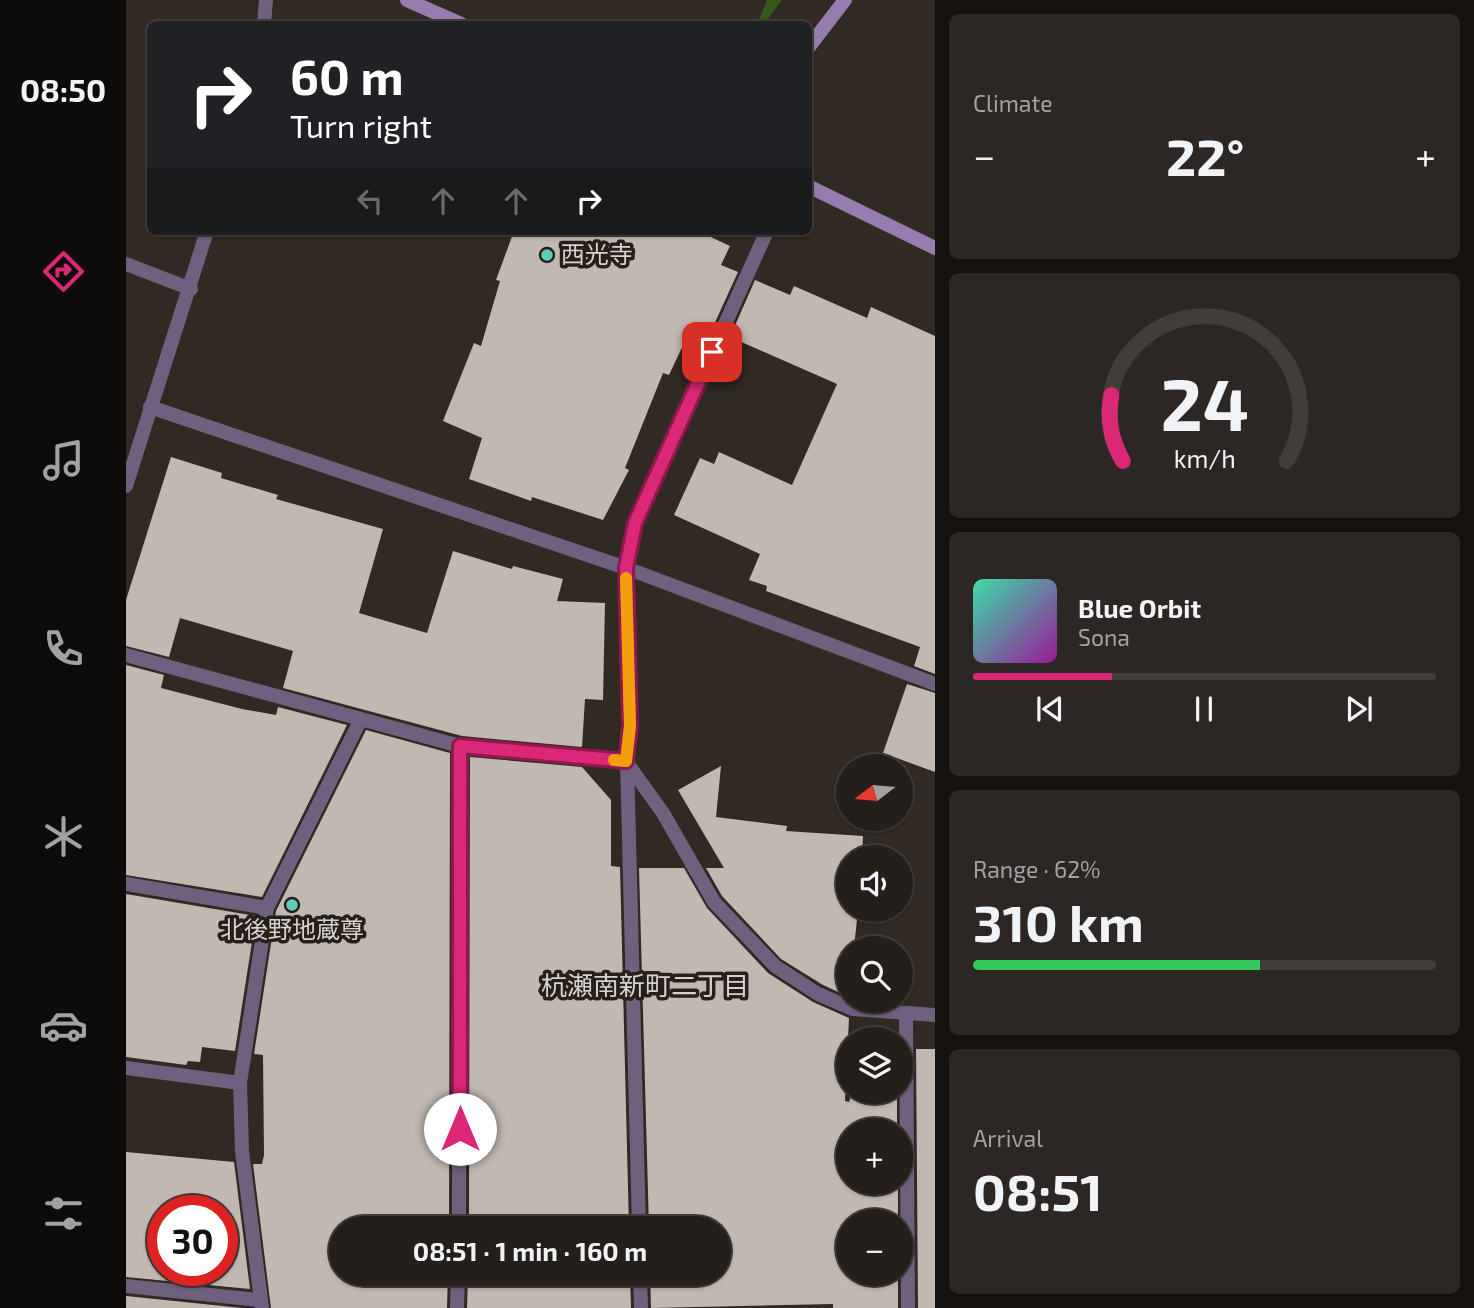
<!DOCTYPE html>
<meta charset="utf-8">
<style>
body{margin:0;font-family:"Exo 2","Noto Sans JP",sans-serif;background:#2c2724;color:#f1f3f6;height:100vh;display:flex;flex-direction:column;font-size:26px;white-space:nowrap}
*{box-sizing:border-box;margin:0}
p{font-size:23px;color:#a3a2a3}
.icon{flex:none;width:38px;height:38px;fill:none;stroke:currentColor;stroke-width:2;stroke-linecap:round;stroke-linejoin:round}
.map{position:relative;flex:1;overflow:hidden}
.panel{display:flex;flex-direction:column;gap:14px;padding:14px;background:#14110f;width:539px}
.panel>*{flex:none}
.guide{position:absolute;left:21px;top:21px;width:665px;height:214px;border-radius:10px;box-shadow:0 2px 5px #0004,0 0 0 2px #413d3a;background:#202124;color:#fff;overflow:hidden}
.needle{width:46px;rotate:254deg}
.controls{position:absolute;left:710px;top:754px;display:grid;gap:14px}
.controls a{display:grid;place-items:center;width:77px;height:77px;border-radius:50%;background:#241f1b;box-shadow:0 2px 5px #0004,0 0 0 2px #413d3a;font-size:35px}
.speed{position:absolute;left:21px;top:1195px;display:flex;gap:14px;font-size:35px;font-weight:700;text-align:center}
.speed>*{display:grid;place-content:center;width:91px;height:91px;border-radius:50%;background:#241f1b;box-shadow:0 2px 5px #0004,0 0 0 2px #413d3a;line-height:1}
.speed .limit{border:10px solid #d22;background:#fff;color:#111}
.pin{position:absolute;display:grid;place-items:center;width:60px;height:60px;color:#fff;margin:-30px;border-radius:14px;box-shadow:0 4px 10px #0006}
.me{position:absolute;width:77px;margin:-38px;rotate:0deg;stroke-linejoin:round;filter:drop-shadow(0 0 5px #0008)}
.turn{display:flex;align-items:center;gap:24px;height:147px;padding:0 28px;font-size:32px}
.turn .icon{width:91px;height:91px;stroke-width:2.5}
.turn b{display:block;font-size:49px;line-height:60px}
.lanes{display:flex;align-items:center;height:66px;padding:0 28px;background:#0003;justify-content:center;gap:35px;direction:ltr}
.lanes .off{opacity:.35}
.big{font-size:52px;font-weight:700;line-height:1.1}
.panel .tile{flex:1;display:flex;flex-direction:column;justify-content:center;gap:10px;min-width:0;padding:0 24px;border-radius:10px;background:#2c2724}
.panel .dial{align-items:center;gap:0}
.dial svg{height:182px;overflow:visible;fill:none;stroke:#413d3a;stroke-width:7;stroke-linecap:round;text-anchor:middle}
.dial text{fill:#f1f3f6;stroke:none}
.song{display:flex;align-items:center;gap:21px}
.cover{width:84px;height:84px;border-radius:10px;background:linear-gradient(135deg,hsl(160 70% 55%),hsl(300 70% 35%))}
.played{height:7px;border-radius:4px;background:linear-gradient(90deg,#db2777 30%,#413d3a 30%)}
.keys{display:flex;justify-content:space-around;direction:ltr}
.heat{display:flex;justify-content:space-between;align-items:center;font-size:38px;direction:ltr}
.charge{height:10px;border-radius:5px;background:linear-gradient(90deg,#34c759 62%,#413d3a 0)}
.trip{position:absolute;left:203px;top:1216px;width:402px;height:70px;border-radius:35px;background:#241f1b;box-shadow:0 2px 5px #0004,0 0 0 2px #413d3a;font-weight:700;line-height:70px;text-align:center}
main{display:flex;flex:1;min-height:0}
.tab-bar{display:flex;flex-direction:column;width:126px;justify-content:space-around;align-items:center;background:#0e0c0b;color:#a3a2a3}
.tab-bar .icon{width:49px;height:49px}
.tab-bar .current{color:#db2777}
.tab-bar b{font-size:32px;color:#f1f3f6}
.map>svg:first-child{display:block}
.green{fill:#37581c}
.building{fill:#c2b8b2;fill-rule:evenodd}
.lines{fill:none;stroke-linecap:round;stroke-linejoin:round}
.lane{stroke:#6f607f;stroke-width:14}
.street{stroke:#6f607f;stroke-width:14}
.secondary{stroke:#977dae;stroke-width:14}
.route-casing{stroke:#8e194d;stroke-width:18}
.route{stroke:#db2777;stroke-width:12}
.slow{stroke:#f59e0b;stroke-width:12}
.poi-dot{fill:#5cceba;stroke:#261f1a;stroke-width:2.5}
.labels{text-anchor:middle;stroke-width:7;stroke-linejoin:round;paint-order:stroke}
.poi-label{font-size:24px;fill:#d7d2cf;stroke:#261f1a;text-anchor:start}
.neighbourhood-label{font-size:26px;fill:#d7d2cf;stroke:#261f1a}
</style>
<main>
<nav class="tab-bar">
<b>08:50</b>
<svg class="icon current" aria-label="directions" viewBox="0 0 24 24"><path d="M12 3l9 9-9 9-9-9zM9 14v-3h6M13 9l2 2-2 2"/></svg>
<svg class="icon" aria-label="music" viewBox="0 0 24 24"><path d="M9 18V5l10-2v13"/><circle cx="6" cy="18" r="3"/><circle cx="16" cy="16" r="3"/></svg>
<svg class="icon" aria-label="phone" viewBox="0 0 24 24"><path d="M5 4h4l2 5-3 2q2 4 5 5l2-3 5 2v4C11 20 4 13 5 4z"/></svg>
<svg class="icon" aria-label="climate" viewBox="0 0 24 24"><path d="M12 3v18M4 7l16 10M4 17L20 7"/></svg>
<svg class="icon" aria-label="car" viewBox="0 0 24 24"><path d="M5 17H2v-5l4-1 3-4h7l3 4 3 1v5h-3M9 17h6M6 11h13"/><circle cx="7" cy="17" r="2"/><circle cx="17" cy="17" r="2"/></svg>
<svg class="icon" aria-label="filters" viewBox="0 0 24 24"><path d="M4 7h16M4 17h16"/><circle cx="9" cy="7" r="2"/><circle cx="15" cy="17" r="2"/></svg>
</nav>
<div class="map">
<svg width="809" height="1308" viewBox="0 0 809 1308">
<rect width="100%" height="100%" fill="#302924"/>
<path class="green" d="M641 0H656L638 24H631Z"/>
<path class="building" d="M388 231H572L604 246 595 265 612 272 586 329 568 322 543 375 537 373 499 468 503 470 477 520 406 497 405 501 343 479 356 438 317 421 348 343 355 346 374 281 370 280Z
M629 280 664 295 668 286 741 318 745 307 809 336V674L788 666 794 647 640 591 641 586 623 580 634 554 548 515 574 458 588 464 593 452 666 485 711 384 604 337Z
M45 457 96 473 95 478 152 495 150 499 257 529 233 613 301 633 327 551 386 569 387 566 437 579 431 601 479 603 477 700 459 699 456 747 336 736 157 688 167 651 54 618 43 657 0 646V600Z
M0 665 38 675 35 688 116 709 150 715 152 707 221 725 136 897 0 875Z
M781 684 809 693V772L757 753Z
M240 730 324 753 323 1228H215V1274H322L321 1308H145L127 1164H136L138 1155 137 1055 128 1054 150 911Z
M344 757 456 767 485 800V866L494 867 503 1228H343Z
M595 766 590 817 661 826 660 831 737 836 736 858H723V910H732L728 948H723V997L697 985 655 959 596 896 580 868H598L552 790Z
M513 868H558L581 908 642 973 687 1002 723 1018 719 1101 723 1102 726 1092H771V1130H723V1183H772V1222H723V1274H772V1308H707V1304L525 1308 524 1274H593V1228H523Z
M0 894 130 916 109 1051 76 1047 74 1062 62 1061 60 1065 0 1057Z
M790 1049H809V1308H792Z
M0 1152 108 1162 124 1289 0 1277ZM37 1211H96V1270H37Z
M342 1274H504L505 1308H341Z
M0 1296 116 1308H0Z"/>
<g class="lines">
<path class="lane" d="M780 1013 782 1308"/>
<path class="street" d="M138 24 140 0
M0 264 65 289
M24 407 500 568 809 684
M0 486 81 231
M0 655 334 746 501 761
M501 763 537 813 588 902 649 966 692 994 727 1009 809 1015
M0 884 141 908 114 1083 116 1151 136 1308
M141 908 234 721
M0 1068 114 1083
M333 1228 334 746
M513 1228 501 761 504 726 500 568 509 523 641 231
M514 1274 515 1308
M0 1286 132 1300
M331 1308 332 1274"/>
<path class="secondary" d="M281 0 335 24
M682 48 719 0
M682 186 809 248"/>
</g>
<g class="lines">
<defs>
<path id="route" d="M334 1129V746L500 761 504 726 500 568 509 523 586 352"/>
</defs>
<use href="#route" class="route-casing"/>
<use href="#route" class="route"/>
<path class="slow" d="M488 760 500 761 504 726 500 578"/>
</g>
<g class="poi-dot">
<circle cx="421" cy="255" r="7"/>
<circle cx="166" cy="905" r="7"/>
</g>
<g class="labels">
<g class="poi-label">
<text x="435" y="263">西光寺</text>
<text x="166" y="938" text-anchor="middle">北後野地蔵尊</text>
</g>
<g class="neighbourhood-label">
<text x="519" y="995">杭瀬南新町二丁目</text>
</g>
</g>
</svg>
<div class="controls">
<a><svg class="needle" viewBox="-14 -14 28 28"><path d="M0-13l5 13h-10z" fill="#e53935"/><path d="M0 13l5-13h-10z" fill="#a3a2a3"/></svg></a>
<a><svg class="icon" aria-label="sound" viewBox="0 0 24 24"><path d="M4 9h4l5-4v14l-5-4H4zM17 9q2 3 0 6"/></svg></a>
<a><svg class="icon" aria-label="search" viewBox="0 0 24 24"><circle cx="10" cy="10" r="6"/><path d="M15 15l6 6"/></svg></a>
<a><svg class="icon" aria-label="layers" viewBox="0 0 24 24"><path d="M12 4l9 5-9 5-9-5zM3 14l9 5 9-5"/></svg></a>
<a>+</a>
<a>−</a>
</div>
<div class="speed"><div class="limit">30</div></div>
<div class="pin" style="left:586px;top:352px;background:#d93025"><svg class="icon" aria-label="arrive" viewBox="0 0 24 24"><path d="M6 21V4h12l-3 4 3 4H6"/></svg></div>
<svg class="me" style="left:334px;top:1129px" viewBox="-20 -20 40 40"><circle r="19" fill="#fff"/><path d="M0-13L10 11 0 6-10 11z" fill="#db2777"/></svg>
<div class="trip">08:51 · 1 min · 160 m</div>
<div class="guide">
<div class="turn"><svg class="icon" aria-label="right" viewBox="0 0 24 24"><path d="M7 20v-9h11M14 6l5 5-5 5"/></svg><div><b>60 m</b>Turn right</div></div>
<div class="lanes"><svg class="icon off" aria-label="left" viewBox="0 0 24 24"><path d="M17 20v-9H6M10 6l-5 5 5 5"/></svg><svg class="icon off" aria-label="ahead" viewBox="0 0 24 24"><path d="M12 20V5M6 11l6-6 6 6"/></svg><svg class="icon off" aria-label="ahead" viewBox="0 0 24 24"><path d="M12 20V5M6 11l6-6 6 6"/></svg><svg class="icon" aria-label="right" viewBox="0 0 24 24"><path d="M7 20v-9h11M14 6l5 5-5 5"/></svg></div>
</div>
</div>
<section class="panel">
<div class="tile"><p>Climate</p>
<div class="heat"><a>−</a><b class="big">22°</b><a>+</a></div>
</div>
<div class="tile dial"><svg viewBox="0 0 100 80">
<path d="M14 69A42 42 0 1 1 86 69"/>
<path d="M14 69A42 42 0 0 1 9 40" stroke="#db2777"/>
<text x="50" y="56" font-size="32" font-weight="700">24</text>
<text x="50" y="72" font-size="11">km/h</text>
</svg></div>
<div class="tile">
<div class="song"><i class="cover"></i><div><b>Blue Orbit</b><p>Sona</p></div></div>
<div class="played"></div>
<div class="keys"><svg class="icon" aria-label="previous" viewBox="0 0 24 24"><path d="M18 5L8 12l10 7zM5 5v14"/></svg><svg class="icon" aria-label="pause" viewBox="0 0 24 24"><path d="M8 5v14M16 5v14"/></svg><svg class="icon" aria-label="next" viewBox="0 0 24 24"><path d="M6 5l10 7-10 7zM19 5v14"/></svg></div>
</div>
<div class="tile"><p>Range · 62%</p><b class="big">310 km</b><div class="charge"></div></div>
<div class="tile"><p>Arrival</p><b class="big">08:51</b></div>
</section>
</main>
